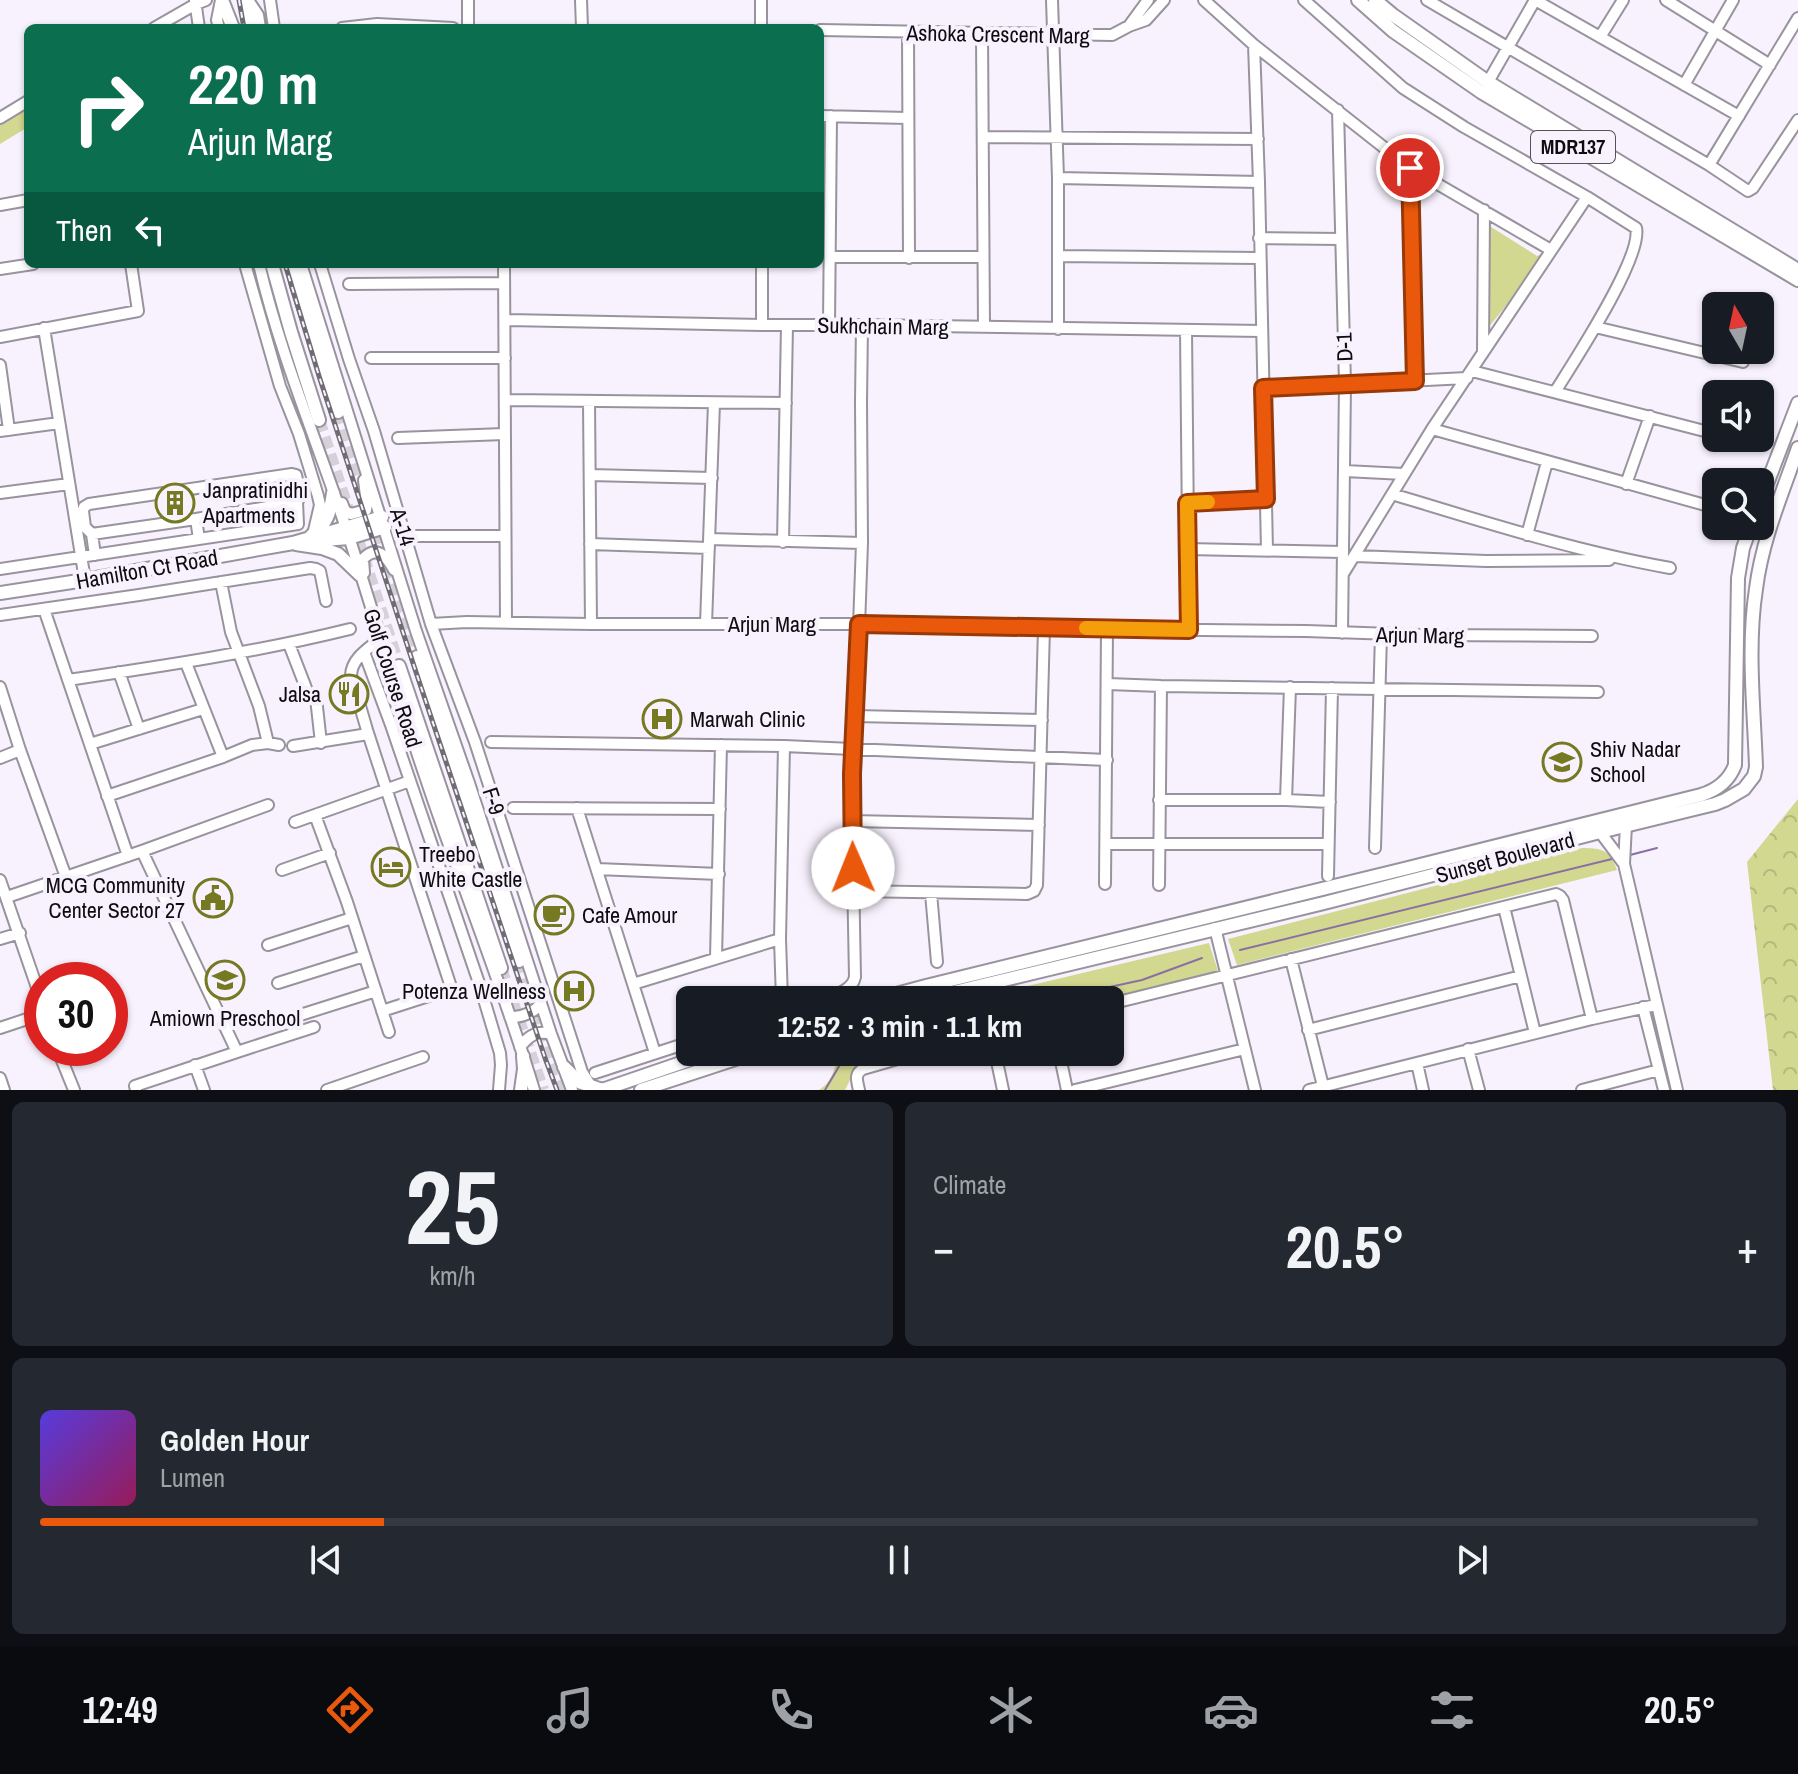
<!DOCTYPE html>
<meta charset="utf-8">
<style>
body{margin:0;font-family:"Archivo Narrow",sans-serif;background:#242831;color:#f1f3f6;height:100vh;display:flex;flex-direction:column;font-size:30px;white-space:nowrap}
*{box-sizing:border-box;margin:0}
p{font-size:26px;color:#9ea1a6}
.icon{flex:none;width:44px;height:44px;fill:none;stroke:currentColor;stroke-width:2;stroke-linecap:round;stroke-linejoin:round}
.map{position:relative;height:1090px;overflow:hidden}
.drawer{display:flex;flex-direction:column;gap:12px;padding:12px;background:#0d0f14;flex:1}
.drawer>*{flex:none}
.guide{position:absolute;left:24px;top:24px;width:800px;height:244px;border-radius:12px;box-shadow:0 2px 6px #0004;background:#0b6e4f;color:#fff;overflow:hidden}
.needle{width:52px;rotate:351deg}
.tools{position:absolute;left:1702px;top:292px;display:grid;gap:16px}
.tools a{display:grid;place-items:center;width:72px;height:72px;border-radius:12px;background:#171b24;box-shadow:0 2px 6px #0004;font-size:40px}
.speed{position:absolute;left:24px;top:962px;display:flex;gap:16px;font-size:40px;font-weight:700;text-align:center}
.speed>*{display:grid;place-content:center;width:104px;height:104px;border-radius:50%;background:#171b24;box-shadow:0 2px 6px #0004;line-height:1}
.speed .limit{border:12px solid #d22;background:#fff;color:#111}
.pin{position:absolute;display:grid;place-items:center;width:68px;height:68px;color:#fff;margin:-34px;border:4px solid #fff;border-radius:50%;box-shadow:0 2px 8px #0007}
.me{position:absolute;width:88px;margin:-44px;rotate:359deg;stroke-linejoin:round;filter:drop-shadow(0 0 6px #0008)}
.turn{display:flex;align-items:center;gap:28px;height:168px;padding:0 32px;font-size:36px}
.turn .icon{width:104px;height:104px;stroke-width:2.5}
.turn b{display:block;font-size:56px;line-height:68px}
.then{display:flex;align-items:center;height:76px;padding:0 32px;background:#0003;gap:16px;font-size:30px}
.big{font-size:60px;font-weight:800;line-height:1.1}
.drawer .card{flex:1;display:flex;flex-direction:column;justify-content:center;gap:12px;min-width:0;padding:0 28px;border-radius:12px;background:#242831}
.drawer .dial{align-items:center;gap:0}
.dial b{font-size:104px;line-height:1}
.song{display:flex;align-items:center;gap:24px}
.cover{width:96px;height:96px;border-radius:12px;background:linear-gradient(135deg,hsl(250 70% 55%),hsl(330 70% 35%))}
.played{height:8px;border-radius:4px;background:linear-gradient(90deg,#ea580c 20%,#363941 20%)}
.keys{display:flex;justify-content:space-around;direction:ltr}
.heat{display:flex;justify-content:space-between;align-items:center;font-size:44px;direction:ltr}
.drawer .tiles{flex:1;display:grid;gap:12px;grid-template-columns:1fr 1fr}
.card:last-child{grid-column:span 2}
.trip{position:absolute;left:676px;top:986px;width:448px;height:80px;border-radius:12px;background:#171b24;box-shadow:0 2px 6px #0004;font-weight:800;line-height:80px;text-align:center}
.tabs{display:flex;height:128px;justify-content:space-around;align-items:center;background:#090b0e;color:#9ea1a6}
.tabs .icon{width:56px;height:56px}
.tabs .active{color:#ea580c}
.tabs b{font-size:36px;color:#f1f3f6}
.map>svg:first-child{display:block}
.forest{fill:url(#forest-crowns)}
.green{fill:#d2d890}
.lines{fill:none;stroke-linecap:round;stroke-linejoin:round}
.stream{stroke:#8b6fa4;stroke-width:2}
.major-tunnel{stroke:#d5d0da;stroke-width:12;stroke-dasharray:12 6;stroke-linecap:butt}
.minor-casing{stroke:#99939e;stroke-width:14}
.major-casing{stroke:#99939e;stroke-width:16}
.minor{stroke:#fff;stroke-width:10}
.major{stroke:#fff;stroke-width:12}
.rail-casing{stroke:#6f6c73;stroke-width:5}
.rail{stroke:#f8f2fe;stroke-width:2;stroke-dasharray:6;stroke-linecap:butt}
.route-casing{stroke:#983908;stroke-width:20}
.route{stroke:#ea580c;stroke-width:14}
.slow{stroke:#f59e0b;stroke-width:14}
.labels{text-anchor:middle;stroke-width:8;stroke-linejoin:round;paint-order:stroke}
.shield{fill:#f8f2fe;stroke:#545157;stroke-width:2}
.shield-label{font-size:20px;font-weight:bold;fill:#0e0c10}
.street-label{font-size:22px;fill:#0e0c10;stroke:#f8f2fe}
.poi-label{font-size:22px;fill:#0e0c10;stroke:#f8f2fe;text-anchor:start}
</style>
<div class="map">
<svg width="1798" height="1090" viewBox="0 0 1798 1090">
<defs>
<pattern id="forest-crowns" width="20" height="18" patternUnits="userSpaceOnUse" patternTransform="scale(2)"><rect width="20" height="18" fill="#d2d890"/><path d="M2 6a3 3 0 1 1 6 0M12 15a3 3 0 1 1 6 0" fill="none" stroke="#b3b87b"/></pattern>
</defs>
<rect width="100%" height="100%" fill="#f8f2fe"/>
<path class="forest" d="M1798 799V1090H1773L1747 862Z"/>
<path class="green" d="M28 105V127L0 144V122Z
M1488 225 1537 256 1551 250 1483 334Z
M1582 848C1602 848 1610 850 1617 870L1237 965 1228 939Z
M1209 943 1219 974 1110 1000H968Z
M839 1052H905L864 1062 857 1066 845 1090H819C833 1081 835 1067 839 1052Z"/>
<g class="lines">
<path class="stream" d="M1630 855 1657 848
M1240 950 1616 858
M1050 1000 1142 980 1202 958
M825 1090 841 1063 852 1052"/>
<path class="major-tunnel" d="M338 412 417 657
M319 420 399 666
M519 961 554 1067 564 1090
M501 968 543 1090"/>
<defs>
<path id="minor" d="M195 0 199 28
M248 0 258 15 260 28
M270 0 274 28
M581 0 582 28
M761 0V28
M1052 0 1058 178V329
M1204 0 1254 45 1410 168 1551 250
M1304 0 1403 88 1464 127 1587 197 1636 228C1643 257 1573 363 1555 392
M1427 0 1709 165 1748 191 1753 188 1798 120
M1666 0 1770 65
M1129 26 1148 0
M154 28 196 4 206 0
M219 28 217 20 221 0
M342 28 377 24 453 28
M468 28V0
M820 30 1112 35 1129 26 1146 20 1164 0
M908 32 909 258
M982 34 984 327
M1600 37 1623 0
M1254 45 1259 182 1267 550
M1488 82 1535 0 1739 116
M1684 85 1733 0
M1338 110 1345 384 1342 633
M820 116 908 118
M0 118 28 101
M983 137 1258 139
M1709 165 1798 18
M1410 168 1415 381
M1058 178 1259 182
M0 205 28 200
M1259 238 1341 239
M1058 256 1259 258
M830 257H983
M245 264 280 386 299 434 318 496 320 505 313 535
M259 264C281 358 320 448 350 540 375 618 398 698 425 776 460 881 502 984 534 1090
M301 264 416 631 469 783 551 1034 572 1090
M320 264 349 359 374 431 431 624 475 742 582 1072 592 1088
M504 264 506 622
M762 264V325
M0 269 33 264
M349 284 504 283
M505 320 762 325H862L1261 331
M829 325 831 116
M1595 327 1743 362
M44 328 85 580
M1186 330 1189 630
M0 337 138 311 131 264
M1483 351 1484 210
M371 358H505
M0 365 9 430
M1472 371 1716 434
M1263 388 1467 378
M505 400 786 403
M589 402 591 624
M1432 429 1716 508
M0 431 59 423
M398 438 504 434
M1731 438 1734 439
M1345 471 1404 474
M590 475 712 478
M1626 484 1650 416
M0 493 69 484
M1392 494C1484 522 1575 551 1670 568
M342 503 345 511 351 514 366 510 367 504 364 480
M1187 503 1266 499
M196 519 297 502
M92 534 196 519 199 539
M1527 535 1547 462
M412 536H505
M710 539 862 543
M783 542 787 325
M590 544 709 548
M1187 549 1343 552
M1355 556 1486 561 1609 560
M0 569 298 524 297 502 300 497V493L296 475 292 474 89 504 84 507 83 511 85 527 92 534 95 555
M364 573 363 559C377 544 387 557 394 570
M1343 574 1432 429 1587 197
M221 582 231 632 259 706 268 743
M44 609 128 856
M0 615 139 595 310 568 316 569 320 571 326 601
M431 624 467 622 591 624H859L1009 628 1306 631 1421 635 1592 636
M706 624 714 403
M380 639C368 649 352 658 351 675L367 730 451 987 447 990 382 1011
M289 644 306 688
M364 652 391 725 480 986 500 1053 501 1065 499 1090
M186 663 223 757
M119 672 139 729
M68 680C163 666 257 652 350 629
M1108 684 1161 686 1598 692
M0 687 20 750 66 877
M316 698 321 743
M855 716 1042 720
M491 742 784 746 1107 760
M90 744 203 709
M293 746 368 734
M0 758 20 750
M107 796 223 757 252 745 268 743 279 745
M1159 800H1286L1330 802
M1286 800 1290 687
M513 808 720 809
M577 808 655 1053
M315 815 347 902 389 1032
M852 821 1039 825
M295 822 410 781
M1626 825 1624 864 1677 1090
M1600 832 1624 864
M1106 844H1328
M1375 848 1381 635
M597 869 719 874
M282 870 330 853
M1328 876 1332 688
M0 880 42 1002
M1105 884 1107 629
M1159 885 1161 686
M854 891 1027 894 1034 891 1037 885 1044 628
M931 893 937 962
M7 897 142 851 268 805
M1504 907 1535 1033
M1215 928 1255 1090
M0 939 20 933
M268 945 352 918
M716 958 721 745
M1291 959 1323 1086
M278 983 364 956
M633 984 780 939
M782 1000 780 939 784 746
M819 1000C832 995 852 992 855 977L852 821 862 543 861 402 862 325
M1110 1004 1556 894 1560 896 1563 900 1592 1019
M1643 1007 1664 1090
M297 1016 376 991
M510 1017C520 1018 536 1012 541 1003
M0 1028 42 1014
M1308 1030 1521 976
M520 1047C528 1036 537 1030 551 1034
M57 1048 74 1090
M1468 1049 1479 1090
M237 1052 314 1027
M995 1052 1003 1090
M1059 1052 1067 1090
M1417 1063 1423 1090
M195 1065 204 1090
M595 1073 690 1042
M0 1078 4 1090
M136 1090 135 1086 237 1052 142 851
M327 1090 423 1057
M859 1090C857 1081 854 1074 863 1069L922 1052
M1075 1090 1245 1049
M1309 1090 1592 1019 1656 1005
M1582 1090 1659 1070"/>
<path id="major" d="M222 0 233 28
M246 0 250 28
M1358 0 1393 31 1481 92 1798 280
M1375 0 1393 15 1488 82 1798 270
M272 264 291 332 319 420
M292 264 297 286 338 412
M1760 502 1798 403
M311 536C328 523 330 513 333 493
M324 540 349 538 385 527
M296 544 322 548 338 554 360 575
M0 593 85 580 293 543 382 517
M417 657 519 961
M399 666 501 968
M874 1000 926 986 1404 869 1701 795C1717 790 1729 781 1735 765L1738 578 1743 548 1751 526
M921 1000 1324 903 1600 832 1715 804 1725 800 1744 789 1754 776 1756 767C1754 708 1747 647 1756 589 1762 540 1782 494 1798 448
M564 1067 579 1082 602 1090
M521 1090 524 1069 523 1056
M602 1090 713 1052
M641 1090 757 1052"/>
</defs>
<use href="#minor" class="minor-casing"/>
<use href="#major" class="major-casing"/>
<use href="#minor" class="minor"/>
<use href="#major" class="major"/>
<defs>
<path id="rail" d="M239 0 244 28
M285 264 319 376 414 666 545 1058 557 1090"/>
</defs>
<use href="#rail" class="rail-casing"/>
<use href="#rail" class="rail"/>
</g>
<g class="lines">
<defs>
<path id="route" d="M853 868 852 774 859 624 1189 630 1187 503 1266 499 1263 388 1415 381 1410 168"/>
</defs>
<use href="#route" class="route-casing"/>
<use href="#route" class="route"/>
<path class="slow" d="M1086 628 1189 630 1187 503 1208 502"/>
</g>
<defs>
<symbol id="building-ring" viewBox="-11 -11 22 22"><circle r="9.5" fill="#f8f2fe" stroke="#757922" stroke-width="1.5"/><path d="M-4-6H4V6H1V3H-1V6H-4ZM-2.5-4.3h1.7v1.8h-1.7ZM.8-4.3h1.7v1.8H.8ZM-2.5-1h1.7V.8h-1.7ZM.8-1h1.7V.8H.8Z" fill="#757922"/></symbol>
<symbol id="restaurant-ring" viewBox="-11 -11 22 22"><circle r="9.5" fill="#f8f2fe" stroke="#757922" stroke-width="1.5"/><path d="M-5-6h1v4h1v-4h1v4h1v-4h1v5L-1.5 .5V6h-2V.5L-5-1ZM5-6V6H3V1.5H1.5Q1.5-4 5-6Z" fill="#757922"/></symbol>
<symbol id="hospital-ring" viewBox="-11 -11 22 22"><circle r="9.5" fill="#f8f2fe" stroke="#757922" stroke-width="1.5"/><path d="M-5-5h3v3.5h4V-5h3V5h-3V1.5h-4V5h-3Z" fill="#757922"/></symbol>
<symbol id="school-ring" viewBox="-11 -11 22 22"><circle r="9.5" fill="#f8f2fe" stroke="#757922" stroke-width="1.5"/><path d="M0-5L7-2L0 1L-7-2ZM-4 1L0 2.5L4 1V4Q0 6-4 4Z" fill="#757922"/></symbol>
<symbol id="hotel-ring" viewBox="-11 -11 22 22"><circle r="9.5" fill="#f8f2fe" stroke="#757922" stroke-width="1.5"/><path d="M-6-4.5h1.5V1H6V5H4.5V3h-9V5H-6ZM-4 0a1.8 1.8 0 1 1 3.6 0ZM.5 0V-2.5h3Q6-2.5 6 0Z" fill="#757922"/></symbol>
<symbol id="civic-ring" viewBox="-11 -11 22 22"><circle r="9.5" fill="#f8f2fe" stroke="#757922" stroke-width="1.5"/><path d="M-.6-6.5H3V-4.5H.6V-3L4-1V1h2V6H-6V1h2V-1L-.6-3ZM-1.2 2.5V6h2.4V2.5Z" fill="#757922"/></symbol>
<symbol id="cafe-ring" viewBox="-11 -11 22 22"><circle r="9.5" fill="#f8f2fe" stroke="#757922" stroke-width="1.5"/><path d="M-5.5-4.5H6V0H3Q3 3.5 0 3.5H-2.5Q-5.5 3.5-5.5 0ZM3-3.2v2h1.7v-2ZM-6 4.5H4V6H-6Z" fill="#757922"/></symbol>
</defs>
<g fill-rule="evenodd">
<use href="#building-ring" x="153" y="481" width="44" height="44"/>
<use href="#restaurant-ring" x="327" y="672" width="44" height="44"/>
<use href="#hospital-ring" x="640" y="697" width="44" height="44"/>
<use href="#school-ring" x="1540" y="740" width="44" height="44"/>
<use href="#hotel-ring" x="369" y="845" width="44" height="44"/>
<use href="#civic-ring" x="191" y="876" width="44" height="44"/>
<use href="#cafe-ring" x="532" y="893" width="44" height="44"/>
<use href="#school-ring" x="203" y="958" width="44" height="44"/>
<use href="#hospital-ring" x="552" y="969" width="44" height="44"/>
</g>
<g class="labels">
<rect class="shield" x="1531" y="131" width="84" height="32" rx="6"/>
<g class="shield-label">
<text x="1573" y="154">MDR137</text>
</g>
<g class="street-label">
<text transform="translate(998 34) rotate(1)" y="8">Ashoka Crescent Marg</text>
<text transform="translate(883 326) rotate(1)" y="8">Sukhchain Marg</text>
<text transform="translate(1344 347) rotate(-92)" y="8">D-1</text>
<text transform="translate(403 527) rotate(73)" y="8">A-14</text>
<text transform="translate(147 569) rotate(-10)" y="8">Hamilton Ct Road</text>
<text x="772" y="632">Arjun Marg</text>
<text transform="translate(1420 635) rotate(1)" y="8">Arjun Marg</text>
<text transform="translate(393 678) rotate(72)" y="8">Golf Course Road</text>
<text transform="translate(494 801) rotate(72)" y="8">F-9</text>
<text transform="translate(1505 857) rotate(-15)" y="8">Sunset Boulevard</text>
</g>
<g class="poi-label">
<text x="203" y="498">Janpratinidhi<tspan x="203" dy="25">Apartments</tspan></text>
<text x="321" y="702" text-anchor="end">Jalsa</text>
<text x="690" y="727">Marwah Clinic</text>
<text x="1590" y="757">Shiv Nadar<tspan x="1590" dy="25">School</tspan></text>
<text x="419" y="862">Treebo<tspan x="419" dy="25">White Castle</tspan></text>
<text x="185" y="893" text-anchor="end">MCG Community<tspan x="185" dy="25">Center Sector 27</tspan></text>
<text x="582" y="923">Cafe Amour</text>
<text x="546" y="999" text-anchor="end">Potenza Wellness</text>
<text x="225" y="1026" text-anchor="middle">Amiown Preschool</text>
</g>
</g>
</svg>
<div class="tools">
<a><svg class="needle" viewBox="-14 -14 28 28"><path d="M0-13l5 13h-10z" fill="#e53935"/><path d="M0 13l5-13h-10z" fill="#9ea1a6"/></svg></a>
<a><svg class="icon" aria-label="sound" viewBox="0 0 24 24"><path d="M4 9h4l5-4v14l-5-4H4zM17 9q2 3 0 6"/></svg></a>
<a><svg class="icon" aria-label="search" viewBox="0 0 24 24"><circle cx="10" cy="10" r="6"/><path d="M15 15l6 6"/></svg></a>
</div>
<div class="speed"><div class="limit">30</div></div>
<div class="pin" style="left:1410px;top:168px;background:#d93025"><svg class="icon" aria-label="arrive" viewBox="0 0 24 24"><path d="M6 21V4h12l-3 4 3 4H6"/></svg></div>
<svg class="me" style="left:853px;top:868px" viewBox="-20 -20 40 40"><circle r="19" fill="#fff"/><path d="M0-13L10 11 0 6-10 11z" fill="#ea580c"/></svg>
<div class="trip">12:52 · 3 min · 1.1 km</div>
<div class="guide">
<div class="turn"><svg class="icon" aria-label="right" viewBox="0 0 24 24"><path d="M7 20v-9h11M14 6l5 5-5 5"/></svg><div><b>220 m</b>Arjun Marg</div></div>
<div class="then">Then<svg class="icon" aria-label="left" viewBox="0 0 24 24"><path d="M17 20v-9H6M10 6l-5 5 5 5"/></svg></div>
</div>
</div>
<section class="drawer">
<div class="tiles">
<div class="card dial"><b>25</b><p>km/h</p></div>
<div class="card"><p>Climate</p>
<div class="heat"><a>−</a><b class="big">20.5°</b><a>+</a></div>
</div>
<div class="card">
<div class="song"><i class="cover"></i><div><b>Golden Hour</b><p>Lumen</p></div></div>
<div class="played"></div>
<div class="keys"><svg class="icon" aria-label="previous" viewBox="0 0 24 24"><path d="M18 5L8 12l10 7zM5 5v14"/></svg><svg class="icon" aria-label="pause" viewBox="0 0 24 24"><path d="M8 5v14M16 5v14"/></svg><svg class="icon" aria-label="next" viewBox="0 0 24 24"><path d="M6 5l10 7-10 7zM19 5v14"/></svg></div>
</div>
</div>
</section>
<nav class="tabs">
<b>12:49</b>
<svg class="icon active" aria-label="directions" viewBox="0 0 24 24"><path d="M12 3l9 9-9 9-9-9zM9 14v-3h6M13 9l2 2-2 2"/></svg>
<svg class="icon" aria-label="music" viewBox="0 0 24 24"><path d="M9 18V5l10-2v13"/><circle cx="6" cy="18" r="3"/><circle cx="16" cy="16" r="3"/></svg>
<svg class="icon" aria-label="phone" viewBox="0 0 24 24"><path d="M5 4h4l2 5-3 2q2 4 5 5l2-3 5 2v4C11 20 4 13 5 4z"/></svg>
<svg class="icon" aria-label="climate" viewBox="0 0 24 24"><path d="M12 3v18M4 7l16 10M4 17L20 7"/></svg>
<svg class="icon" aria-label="car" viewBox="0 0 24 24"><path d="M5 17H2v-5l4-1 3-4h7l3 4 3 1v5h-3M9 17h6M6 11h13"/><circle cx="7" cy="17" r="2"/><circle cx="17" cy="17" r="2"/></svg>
<svg class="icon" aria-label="filters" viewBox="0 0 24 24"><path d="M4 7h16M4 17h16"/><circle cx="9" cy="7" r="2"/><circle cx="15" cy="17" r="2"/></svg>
<b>20.5°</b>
</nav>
